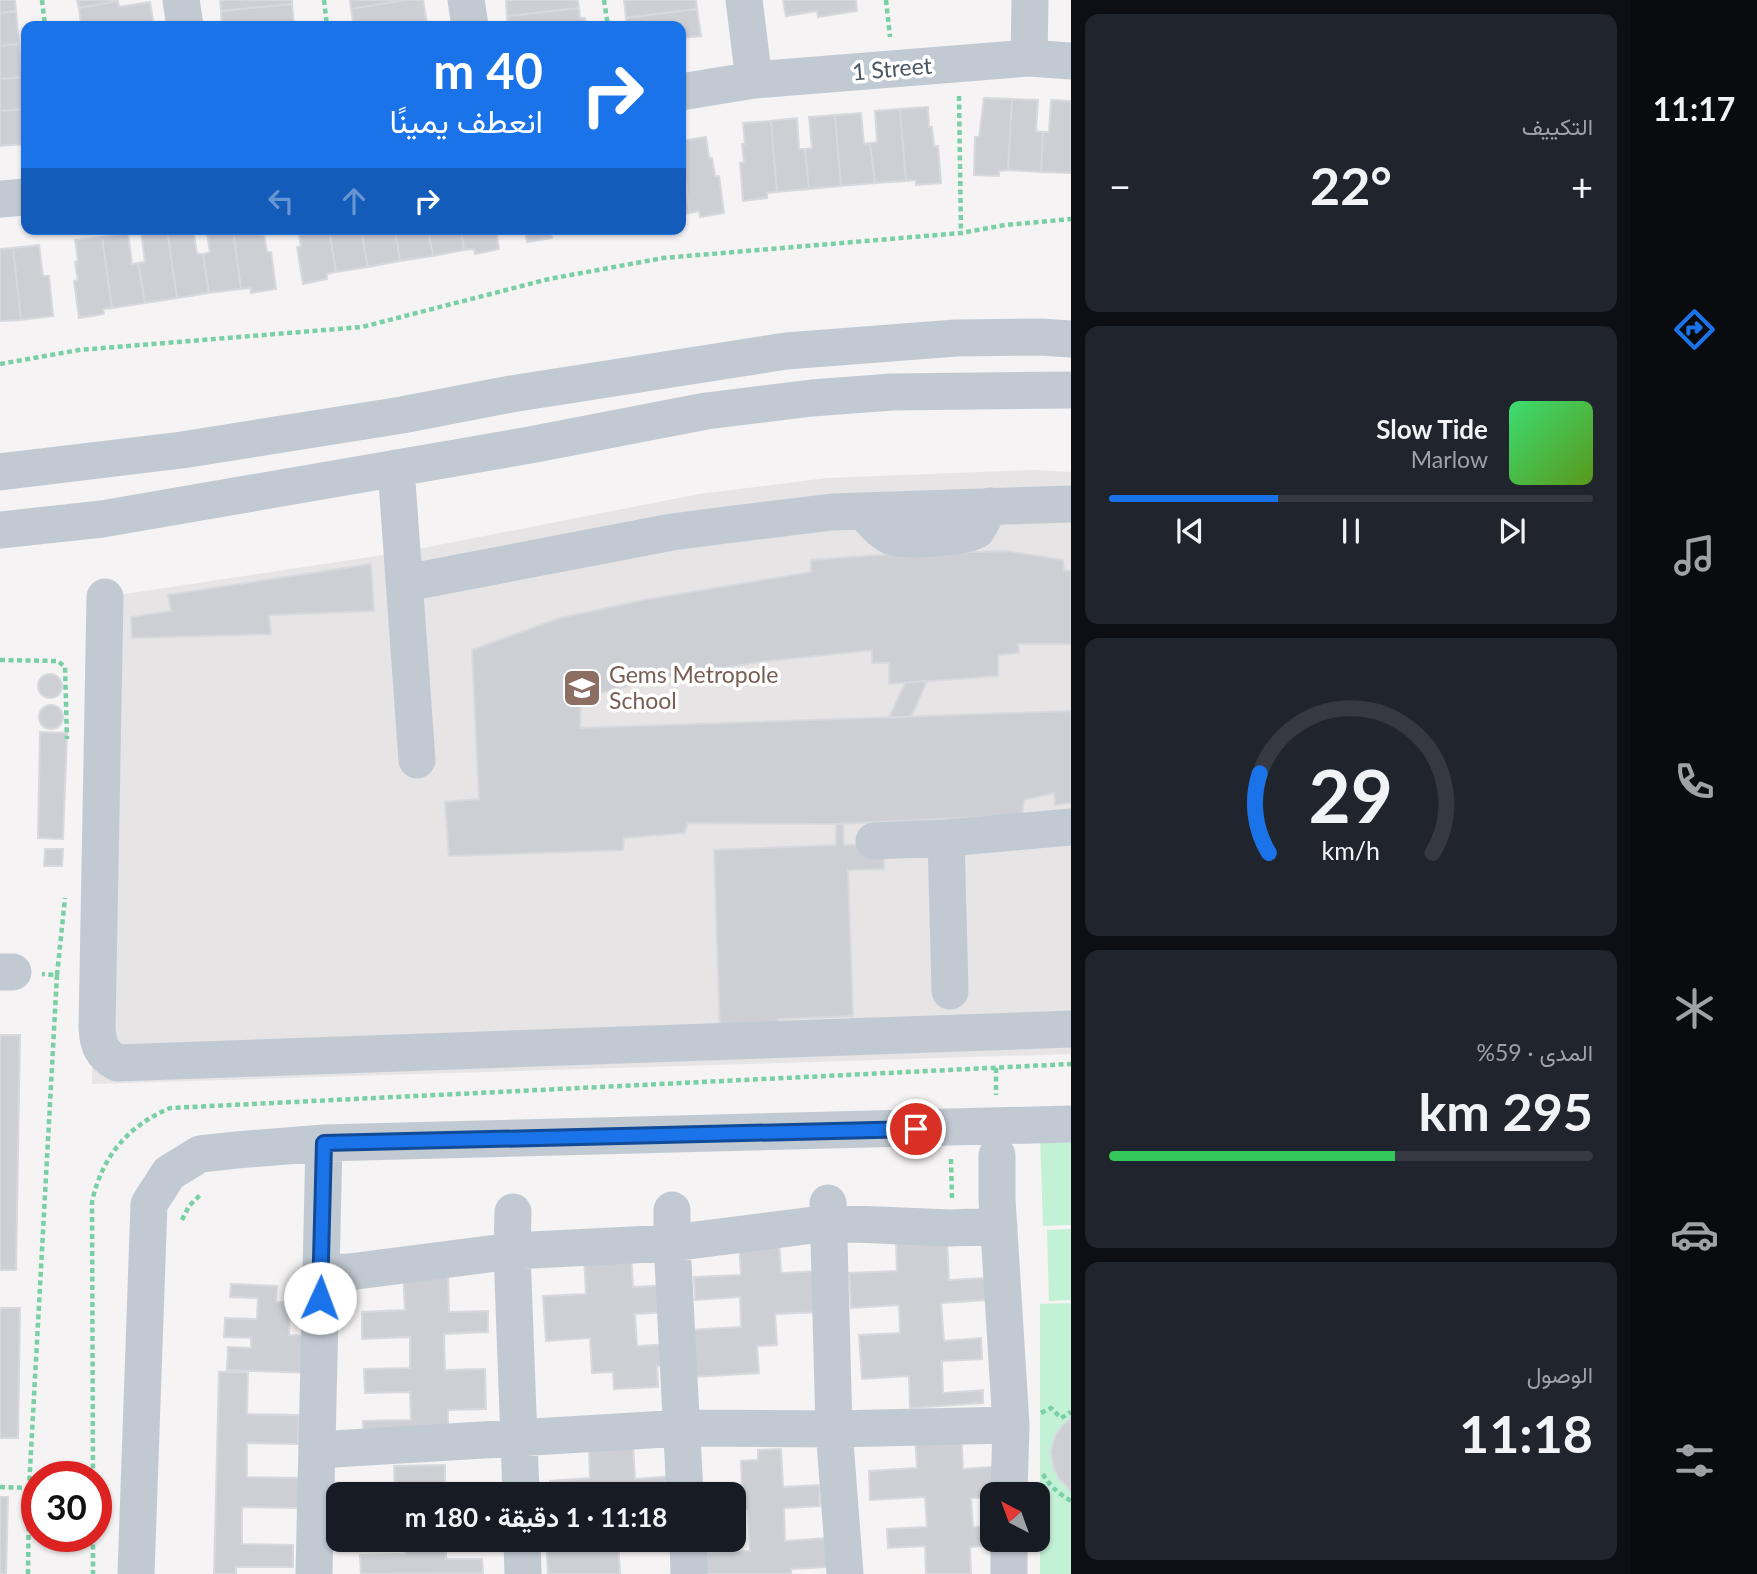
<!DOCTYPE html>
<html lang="ar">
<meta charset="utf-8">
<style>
body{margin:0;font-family:Lato,Vazirmatn,sans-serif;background:#20242c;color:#f1f3f6;direction:rtl;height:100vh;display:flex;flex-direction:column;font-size:26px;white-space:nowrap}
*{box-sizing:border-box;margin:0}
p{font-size:23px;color:#9ea1a6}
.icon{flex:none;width:38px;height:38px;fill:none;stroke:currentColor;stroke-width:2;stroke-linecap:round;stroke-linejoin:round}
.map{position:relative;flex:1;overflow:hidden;direction:ltr}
.details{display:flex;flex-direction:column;gap:14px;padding:14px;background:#0d0f14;width:560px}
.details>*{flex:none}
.top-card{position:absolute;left:21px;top:21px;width:665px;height:214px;border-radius:14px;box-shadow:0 2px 5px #0004;direction:rtl;background:#1a73e8;color:#fff;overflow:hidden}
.needle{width:46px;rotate:319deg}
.tools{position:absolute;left:980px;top:1482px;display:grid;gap:14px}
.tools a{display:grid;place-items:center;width:70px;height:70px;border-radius:14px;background:#171b24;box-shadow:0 2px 5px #0004;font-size:35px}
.speed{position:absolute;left:21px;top:1461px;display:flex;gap:14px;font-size:35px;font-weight:700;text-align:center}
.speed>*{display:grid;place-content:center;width:91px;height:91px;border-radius:50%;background:#171b24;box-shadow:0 2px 5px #0004;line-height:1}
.speed .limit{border:10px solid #d22;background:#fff;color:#111}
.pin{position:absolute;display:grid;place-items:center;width:60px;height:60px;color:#fff;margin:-30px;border:4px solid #fff;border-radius:50%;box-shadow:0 2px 7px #0007}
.me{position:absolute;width:77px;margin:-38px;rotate:2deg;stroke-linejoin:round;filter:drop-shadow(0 0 5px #0008)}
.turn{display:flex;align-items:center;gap:24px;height:147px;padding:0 28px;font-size:32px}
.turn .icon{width:91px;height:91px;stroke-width:2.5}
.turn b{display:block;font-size:49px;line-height:60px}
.lanes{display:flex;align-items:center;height:66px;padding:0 28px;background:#0003;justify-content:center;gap:35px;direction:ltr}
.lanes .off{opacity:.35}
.big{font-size:52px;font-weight:700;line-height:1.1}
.details .tile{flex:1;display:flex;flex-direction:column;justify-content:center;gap:10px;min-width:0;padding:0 24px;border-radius:14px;background:#20242c}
.details .dial{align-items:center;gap:0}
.dial svg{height:182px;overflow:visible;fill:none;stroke:#363941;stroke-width:7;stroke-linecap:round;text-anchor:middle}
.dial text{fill:#f1f3f6;stroke:none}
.song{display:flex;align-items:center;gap:21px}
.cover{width:84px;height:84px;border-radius:10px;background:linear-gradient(135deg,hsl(140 70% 55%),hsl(90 70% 35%))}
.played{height:7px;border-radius:4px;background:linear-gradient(90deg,#1a73e8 35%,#363941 35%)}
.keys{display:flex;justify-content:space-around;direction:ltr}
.heat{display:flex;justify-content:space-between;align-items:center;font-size:38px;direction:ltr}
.charge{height:10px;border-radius:5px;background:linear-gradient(90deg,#34c759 59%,#363941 0)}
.trip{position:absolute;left:326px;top:1482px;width:420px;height:70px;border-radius:14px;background:#171b24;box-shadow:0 2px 5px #0004;font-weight:700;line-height:70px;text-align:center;direction:rtl}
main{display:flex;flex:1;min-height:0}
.menu{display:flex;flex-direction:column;width:126px;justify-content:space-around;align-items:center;background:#090b0e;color:#9ea1a6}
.menu .icon{width:49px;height:49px}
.menu .on{color:#1a73e8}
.menu b{font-size:32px;color:#f1f3f6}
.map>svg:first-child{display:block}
.education{fill:#e6e4e5}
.green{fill:#c3f1d5}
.building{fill:#cdcfd5;stroke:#d7d9de;stroke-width:2}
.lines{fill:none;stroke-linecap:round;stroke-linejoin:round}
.path{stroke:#7ad0a6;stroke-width:4.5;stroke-dasharray:5 3.5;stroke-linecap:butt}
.minor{stroke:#c1cad2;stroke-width:37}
.route-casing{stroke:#114b97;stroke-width:18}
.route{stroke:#1a73e8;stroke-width:12}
.labels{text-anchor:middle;stroke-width:7;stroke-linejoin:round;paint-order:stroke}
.street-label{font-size:23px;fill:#4a5661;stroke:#fff}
.education-label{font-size:23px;fill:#785e54;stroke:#fff;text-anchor:start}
</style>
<main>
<nav class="menu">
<b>11:17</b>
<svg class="icon on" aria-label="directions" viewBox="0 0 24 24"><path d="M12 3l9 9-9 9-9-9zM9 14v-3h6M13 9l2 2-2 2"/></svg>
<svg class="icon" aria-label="music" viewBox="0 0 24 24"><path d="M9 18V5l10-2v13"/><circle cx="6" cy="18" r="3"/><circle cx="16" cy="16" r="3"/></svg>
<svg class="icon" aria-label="phone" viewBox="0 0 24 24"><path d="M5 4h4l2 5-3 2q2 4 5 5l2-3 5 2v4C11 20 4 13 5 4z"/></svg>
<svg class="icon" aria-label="climate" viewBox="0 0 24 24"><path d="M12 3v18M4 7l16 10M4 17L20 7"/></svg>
<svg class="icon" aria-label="car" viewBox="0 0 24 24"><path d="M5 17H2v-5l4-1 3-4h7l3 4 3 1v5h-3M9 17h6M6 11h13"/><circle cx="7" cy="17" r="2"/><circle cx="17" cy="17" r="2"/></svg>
<svg class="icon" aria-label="filters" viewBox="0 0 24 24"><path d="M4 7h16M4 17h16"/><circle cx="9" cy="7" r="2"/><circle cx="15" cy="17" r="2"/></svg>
</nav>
<section class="details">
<div class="tile"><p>التكييف</p>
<div class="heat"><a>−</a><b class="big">22°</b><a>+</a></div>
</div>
<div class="tile">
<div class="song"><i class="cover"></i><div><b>Slow Tide</b><p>Marlow</p></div></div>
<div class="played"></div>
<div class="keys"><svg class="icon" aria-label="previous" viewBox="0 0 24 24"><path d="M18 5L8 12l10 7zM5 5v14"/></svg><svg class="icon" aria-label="pause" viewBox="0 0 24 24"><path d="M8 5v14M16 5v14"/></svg><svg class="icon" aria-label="next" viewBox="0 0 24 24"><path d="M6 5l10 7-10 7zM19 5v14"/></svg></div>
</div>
<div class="tile dial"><svg viewBox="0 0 100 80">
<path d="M14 69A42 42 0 1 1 86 69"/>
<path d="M14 69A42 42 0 0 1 10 34" stroke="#1a73e8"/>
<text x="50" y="56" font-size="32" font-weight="700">29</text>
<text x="50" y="72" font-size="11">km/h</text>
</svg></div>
<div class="tile"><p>المدى · 59%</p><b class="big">295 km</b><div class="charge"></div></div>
<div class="tile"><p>الوصول</p><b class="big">11:18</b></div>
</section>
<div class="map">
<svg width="1071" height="1574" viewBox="0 0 1071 1574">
<rect width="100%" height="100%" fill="#f5f3f3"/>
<path class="education" d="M1034 470 1071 472V1054L92 1084 94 778 105 597 403 552 699 494 827 478Z"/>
<path class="green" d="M1071 1133V1225L1043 1226 1040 1134Z
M1071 1229V1300L1049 1301 1047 1230Z
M1071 1303V1418C1047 1439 1044 1470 1071 1491V1574H1040V1304Z"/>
<path class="building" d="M0 0H15L16 11 0 13Z
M77 0H118V1L79 8Z
M220 0H292V4L221 11Z
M350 0H405L351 9Z
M405 0H423L427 23 404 26H354L351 9Z
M506 0H578L579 8 507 16Z
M624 0H696L697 9 626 18Z
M783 0H856L857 11 818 17 817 11 786 16Z
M118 1 119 7 150 2 154 26H81L79 8Z
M292 4 294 26H222L221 11Z
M579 8 580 18H585L586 26H508L507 16Z
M697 9 701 36 681 38V26H627L626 18Z
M16 11 19 44 0 46V13Z
M19 44 22 77 0 79V46Z
M22 77 25 109 0 111V79Z
M984 98 1012 99 1008 170 999 171V176L974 175 975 137H979Z
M1012 99 1038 100 1036 131 1043 132 1041 172 1008 170Z
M1051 100 1071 101V173L1041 172 1043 132H1049Z
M928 107 929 127H932L934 146H938L941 183 916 185V180L906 181 900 109Z
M25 109 26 144 0 146V111Z
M900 109 906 181 875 183 870 143 877 142 875 111Z
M861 113 864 144 870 143 875 183 841 186 835 115Z
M835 115 841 186 809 189 805 149 812 148 809 117Z
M797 118 799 149H805L809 189 777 192 771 121Z
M771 121 777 192 767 193V198L743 201 740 163 744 162 742 144H745L743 123Z
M706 137 709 158H712L715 176H719L724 213 700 217 699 211 690 213 681 141Z
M681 151 690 213 681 214Z
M154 229H167L177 298 145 303 138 263 145 262 141 231Z
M167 229H193L197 254H203L209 293 177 298Z
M206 229H233L241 289 209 293 203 254 210 252Z
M233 229H260L261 235 264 234 267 252H271L276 289 251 293V288L241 289Z
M298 229H329L336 272 327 274V279L303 284 297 247 301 246Z
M329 229H361L368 267 336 272Z
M361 229H395L400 261 368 267Z
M395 229H428L433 256 400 261Z
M428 229H461L464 250 433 256Z
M461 229H496L499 249 475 254 474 249 464 250Z
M525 229H560L561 231 551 233 552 238 527 242Z
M128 233 132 264 138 263 145 303 112 308 102 237Z
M102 237 112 308 103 309 104 314 79 318 74 281 78 280 75 262 78 261 75 240Z
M39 245 43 276H49L53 316 21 320 13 248Z
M13 248 21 320 0 321V249Z
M1006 551 1063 560 1064 570 1071 571V644H1018L1019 653 998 655V676L889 684V663H872V650L759 662 656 679 581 698 580 728 1071 711V803L1055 805 1054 793 1024 800 1022 815 836 824 688 823 684 833 624 838 623 850 449 856 445 802 479 799 472 650 560 618 644 600 811 572V560L879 555Z
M371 564 374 611 269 615 271 634 132 638 131 617 171 611 168 595Z
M38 686a12 12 0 1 1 24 0a12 12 0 1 1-24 0Z
M927 681 911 717 889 718 905 683Z
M39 717a12 12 0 1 1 24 0a12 12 0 1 1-24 0Z
M40 732 67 733 63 839 38 838Z
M843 823 844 845 883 844 884 869 848 870 853 1016 778 1019 779 1029 720 1032 714 850 836 845V824Z
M45 849H63L62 866H44Z
M0 1035H20L16 1270H0Z
M779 1239 781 1273 820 1271 823 1312 775 1314 777 1345 757 1346 759 1373 693 1377 690 1330 741 1327 740 1297 695 1300 694 1277 741 1275 739 1242Z
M947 1239 949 1280 985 1278 987 1300 941 1303 944 1341 981 1338 982 1359 942 1361 943 1393 983 1390V1403L910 1408 909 1376 862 1379 859 1335 900 1333 899 1305 851 1308 849 1273 897 1271 896 1242Z
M631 1253 633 1287 672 1285 673 1312 635 1314 637 1346 672 1344 673 1365 657 1366 658 1387 614 1389 613 1372 592 1373 590 1338 546 1341 543 1296 586 1294 584 1256Z
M448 1268 449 1312 488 1311V1332L444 1334 445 1370 485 1369 486 1409 448 1410V1431L364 1445 363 1421 411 1420 410 1392 365 1393 364 1369 410 1368V1337L362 1339V1312L405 1310 403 1270Z
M231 1284 277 1286 276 1302H290L289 1335 314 1336 313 1373 227 1370 228 1347 251 1348V1338L224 1337 225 1318 257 1319 258 1298 230 1297Z
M0 1308H20L18 1438H0Z
M219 1372H248L247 1414 299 1415 298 1444 247 1443V1477L299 1478 298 1508 242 1507V1544L293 1545V1567H236V1574H214Z
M1071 1418V1491L1059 1479 1053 1466 1051 1452 1054 1438 1062 1426Z
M961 1431 963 1469 1005 1466 992 1497 971 1498 973 1527 992 1526V1540L1008 1544 970 1547 971 1574H926L925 1546 888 1548 887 1529 927 1527 925 1497 870 1500 869 1471 917 1468 915 1433Z
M633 1445 635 1479 673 1476 675 1494H551L550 1481 590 1478 589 1449Z
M781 1449 783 1487 819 1485 820 1506 784 1508 785 1541 827 1538 828 1567 791 1569V1574H705L704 1553 750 1551 748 1510H733V1494H696V1492L742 1489 741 1461 758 1460V1450Z
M445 1465V1494H395L394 1466Z
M0 1497H8L6 1574H0Z
M405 1540H446V1559H482L483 1573 361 1574 360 1555 405 1554Z
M618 1540 620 1574H548L546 1541Z"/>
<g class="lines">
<path class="path" d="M42 0 45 26
M324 0 327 26
M604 0 608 26
M886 0 890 37
M959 96 961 233
M0 364 79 350 362 327 549 279 663 258 961 233 1005 225 1071 219
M0 660 58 661 65 667 67 739
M57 975 65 898
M996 1068V1095
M951 1159 952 1199
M182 1220 189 1206 201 1194
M1041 1413 1051 1408 1061 1418 1071 1412
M1043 1474C1049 1486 1060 1494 1071 1501
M93 1477 92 1202C102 1156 128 1126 170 1108L1071 1064
M0 1487 29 1488
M93 1536V1574
M28 1574 29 1488 57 975 42 974"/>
<path class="minor" d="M181 0 185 26
M466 0 470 26
M744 0 754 80
M1029 58 1030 0
M681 92 754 80 1029 58 1071 61
M0 199 26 197
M396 468 417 760
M0 472 182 450 402 415 511 394 786 351 956 338 1041 337 1071 339
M863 511C872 520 881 533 893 537 906 542 965 537 977 530L990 506
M0 530 102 519 530 445 706 411 812 398 892 392 1071 390
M406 583 672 532 758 521 832 512 1071 504
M105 597 97 1028C98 1046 102 1054 117 1063L1071 1029
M946 838 950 991
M874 841 946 838 1071 827
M0 972H13
M997 1155V1199L1011 1425 1009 1494
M828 1203 834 1429 845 1574
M672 1210V1243L685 1494
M513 1212 512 1251 521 1494
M321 1273 349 1272 512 1251 672 1243 829 1223 951 1228 999 1226
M317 1450 683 1428 834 1429 1011 1425
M522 1540 523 1574
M688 1540 689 1574
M136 1574 149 1204 169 1173 200 1154 236 1150 324 1143 1071 1124
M314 1574 324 1143
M1009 1574V1540"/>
</g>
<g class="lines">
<defs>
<path id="route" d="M320 1298 324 1143 916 1129"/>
</defs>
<use href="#route" class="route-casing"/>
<use href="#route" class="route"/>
</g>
<defs>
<symbol id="school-square" viewBox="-11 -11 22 22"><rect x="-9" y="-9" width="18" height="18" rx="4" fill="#8d6e63" stroke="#fff"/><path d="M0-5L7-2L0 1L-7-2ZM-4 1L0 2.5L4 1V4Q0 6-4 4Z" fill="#fff"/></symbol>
</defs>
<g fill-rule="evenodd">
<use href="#school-square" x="560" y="666" width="44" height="44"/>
</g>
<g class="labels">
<g class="street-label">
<text transform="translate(892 69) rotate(-5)" y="8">1 Street</text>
</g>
<g class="education-label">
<text x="609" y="683">Gems Metropole<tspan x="609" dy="26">School</tspan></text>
</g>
</g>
</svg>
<div class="tools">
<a><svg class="needle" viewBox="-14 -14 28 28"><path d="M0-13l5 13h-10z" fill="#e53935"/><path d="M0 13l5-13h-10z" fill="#9ea1a6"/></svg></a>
</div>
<div class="speed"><div class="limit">30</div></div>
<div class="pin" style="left:916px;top:1129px;background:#d93025"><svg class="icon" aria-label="arrive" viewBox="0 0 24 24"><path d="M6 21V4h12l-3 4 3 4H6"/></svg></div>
<svg class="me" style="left:320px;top:1298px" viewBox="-20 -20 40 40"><circle r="19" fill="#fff"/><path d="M0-13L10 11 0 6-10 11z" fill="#1a73e8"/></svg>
<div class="trip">11:18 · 1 دقيقة · 180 m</div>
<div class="top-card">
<div class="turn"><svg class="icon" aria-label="right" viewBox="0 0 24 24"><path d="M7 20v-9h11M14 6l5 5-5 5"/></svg><div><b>40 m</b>انعطف يمينًا</div></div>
<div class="lanes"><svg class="icon off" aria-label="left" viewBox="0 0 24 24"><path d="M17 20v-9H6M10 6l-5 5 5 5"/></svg><svg class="icon off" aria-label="ahead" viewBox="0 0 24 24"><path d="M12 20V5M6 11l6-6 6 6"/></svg><svg class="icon" aria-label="right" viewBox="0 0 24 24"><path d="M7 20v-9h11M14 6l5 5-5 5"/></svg></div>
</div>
</div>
</main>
